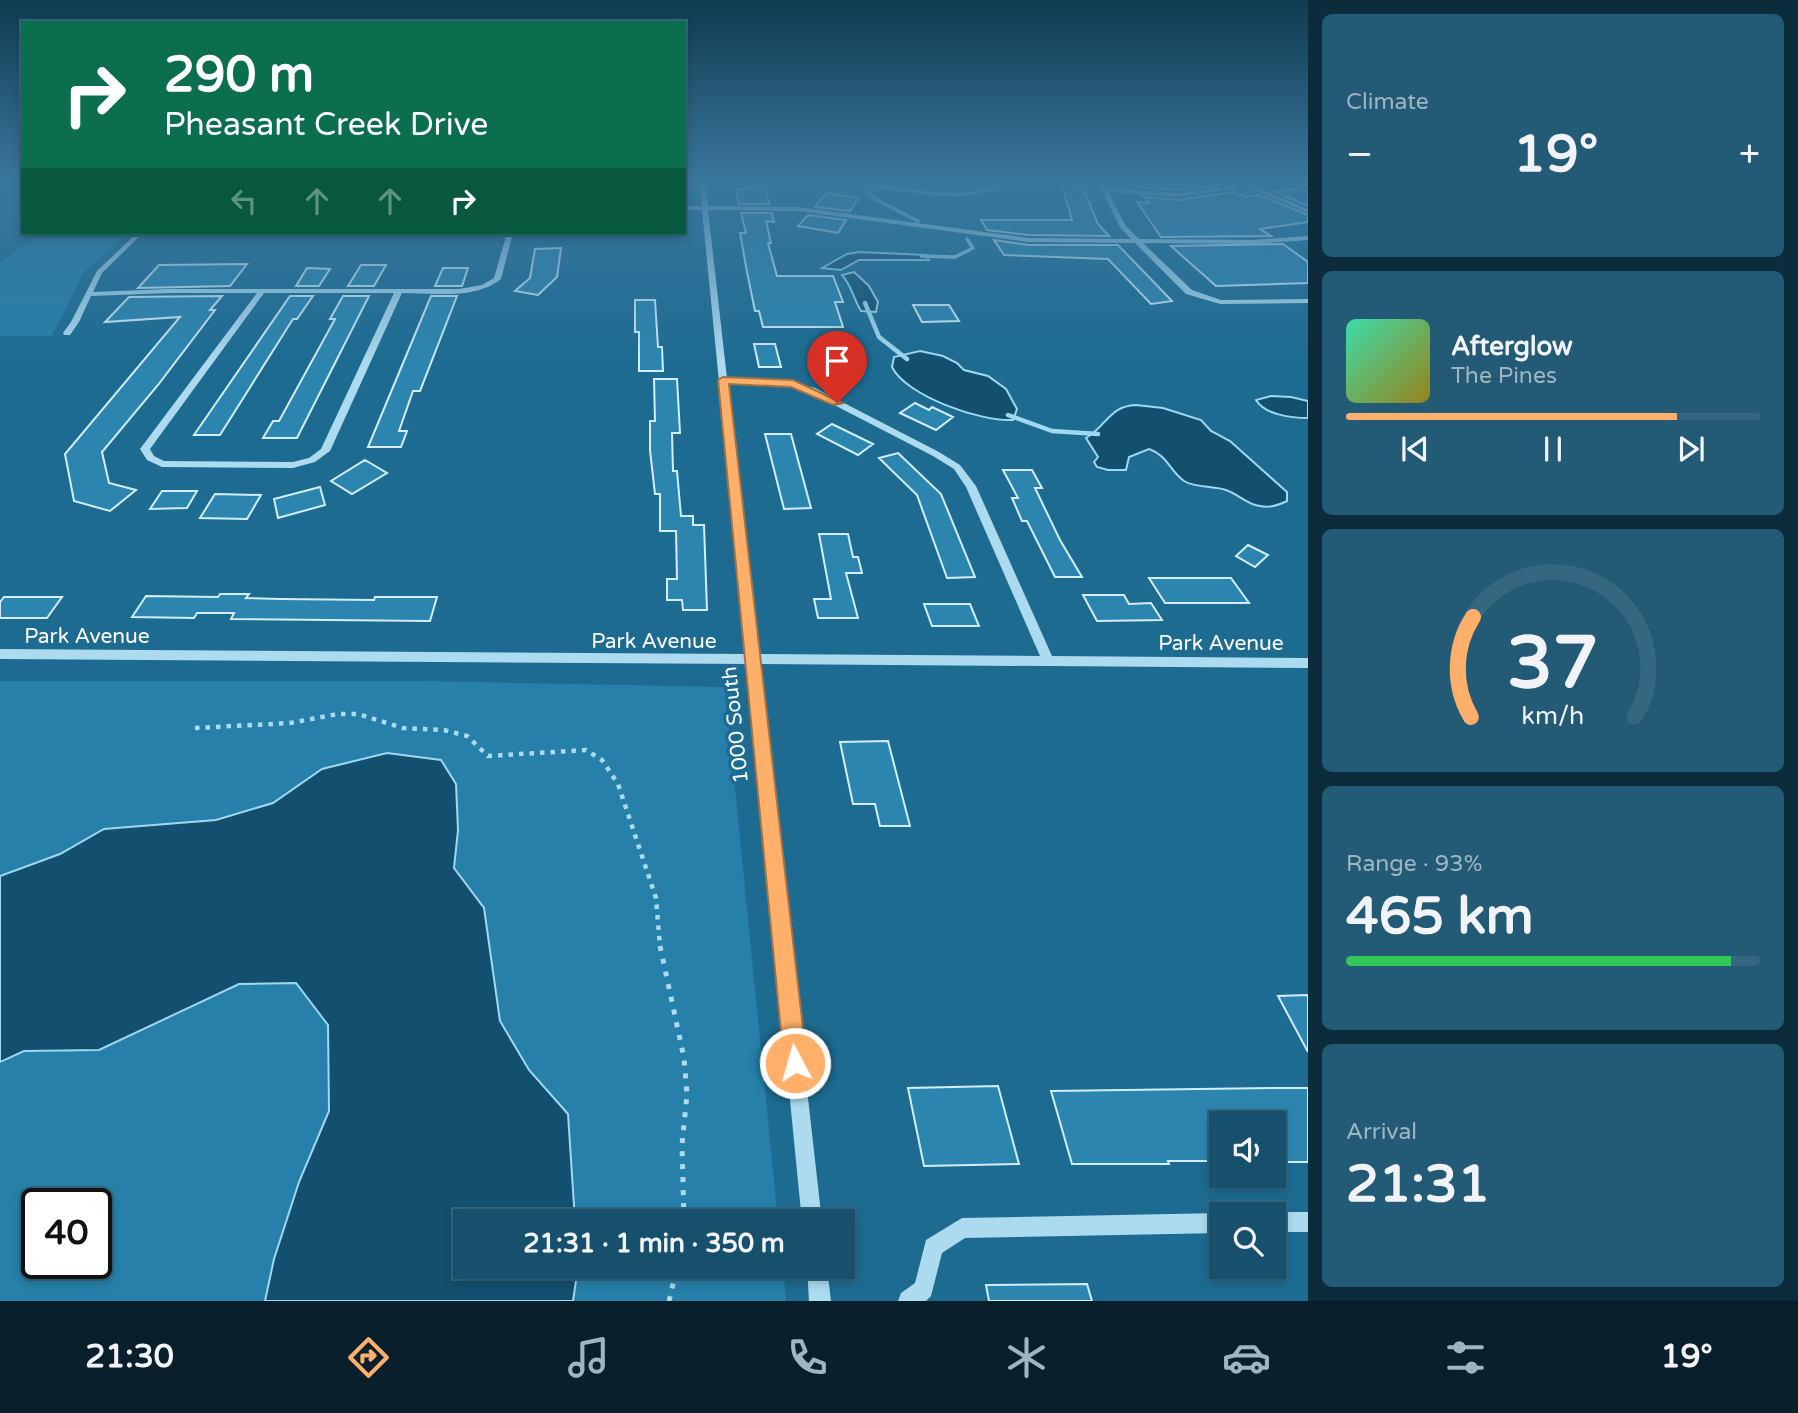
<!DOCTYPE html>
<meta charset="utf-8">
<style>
body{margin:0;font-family:"Varela Round",sans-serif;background:#235a75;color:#f1f3f6;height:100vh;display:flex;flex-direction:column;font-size:26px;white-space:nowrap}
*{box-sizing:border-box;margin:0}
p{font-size:23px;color:#9eb5c2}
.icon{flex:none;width:38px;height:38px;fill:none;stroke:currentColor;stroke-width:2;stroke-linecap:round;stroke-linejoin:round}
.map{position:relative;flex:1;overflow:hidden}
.drawer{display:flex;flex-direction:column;gap:14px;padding:14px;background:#0c2c3c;width:490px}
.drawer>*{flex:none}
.guide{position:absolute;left:21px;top:21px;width:665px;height:214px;border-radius:0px;box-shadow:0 4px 10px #0003,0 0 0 2px #356780;background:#0b6e4f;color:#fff;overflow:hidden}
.controls{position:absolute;left:1209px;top:1111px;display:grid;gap:14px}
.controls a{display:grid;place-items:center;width:77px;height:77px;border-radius:0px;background:#16506d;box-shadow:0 4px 10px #0003,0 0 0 2px #356780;font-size:35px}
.speed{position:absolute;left:21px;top:1188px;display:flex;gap:14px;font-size:35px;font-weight:700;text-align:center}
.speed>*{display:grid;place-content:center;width:91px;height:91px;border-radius:50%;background:#16506d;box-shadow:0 4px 10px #0003,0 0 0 2px #356780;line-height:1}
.speed .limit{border:4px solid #111;border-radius:10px;background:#fff;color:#111}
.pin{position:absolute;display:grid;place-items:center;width:60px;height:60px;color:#fff;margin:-72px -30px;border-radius:50% 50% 50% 0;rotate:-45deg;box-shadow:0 0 7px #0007}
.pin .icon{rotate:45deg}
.me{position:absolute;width:77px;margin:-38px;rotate:354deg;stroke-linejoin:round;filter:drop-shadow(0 0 5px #0008)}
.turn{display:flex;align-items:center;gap:24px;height:147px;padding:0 28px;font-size:32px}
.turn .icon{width:91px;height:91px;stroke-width:2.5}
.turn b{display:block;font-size:49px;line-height:60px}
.lanes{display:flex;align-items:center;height:66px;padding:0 28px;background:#0003;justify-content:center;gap:35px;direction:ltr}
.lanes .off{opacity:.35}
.big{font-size:52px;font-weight:700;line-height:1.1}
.drawer .widget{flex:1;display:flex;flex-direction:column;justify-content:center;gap:10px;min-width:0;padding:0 24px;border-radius:10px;background:#235a75}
.drawer .dial{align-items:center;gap:0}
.dial svg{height:182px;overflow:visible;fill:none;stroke:#356780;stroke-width:7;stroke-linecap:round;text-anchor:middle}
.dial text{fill:#f1f3f6;stroke:none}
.song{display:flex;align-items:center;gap:21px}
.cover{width:84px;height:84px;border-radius:10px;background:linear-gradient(135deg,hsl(160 70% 55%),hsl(50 70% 35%))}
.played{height:7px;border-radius:4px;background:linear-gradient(90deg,#feb06a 80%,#356780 80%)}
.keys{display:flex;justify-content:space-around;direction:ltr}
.heat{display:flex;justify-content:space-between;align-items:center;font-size:38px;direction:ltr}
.charge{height:10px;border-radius:5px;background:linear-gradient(90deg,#34c759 93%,#356780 0)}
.trip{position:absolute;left:453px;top:1209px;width:402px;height:70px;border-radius:0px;background:#16506d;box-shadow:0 4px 10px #0003,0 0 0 2px #356780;font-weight:700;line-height:70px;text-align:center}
.dock{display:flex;height:112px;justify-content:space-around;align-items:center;background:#09202c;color:#9eb5c2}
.dock .icon{width:49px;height:49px}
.dock .current{color:#feb06a}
.dock b{font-size:32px;color:#f1f3f6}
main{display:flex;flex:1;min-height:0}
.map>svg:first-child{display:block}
.green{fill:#2680a9;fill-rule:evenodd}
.water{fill:#13506f;stroke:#9fd8f0;stroke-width:2}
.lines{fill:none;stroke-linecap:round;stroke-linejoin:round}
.stream-far1{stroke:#9fd8f0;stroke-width:3.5}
.stream{stroke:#9fd8f0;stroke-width:4.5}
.building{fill:#2c85ae;stroke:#d2eefa;stroke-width:2}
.path-far1{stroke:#acdaee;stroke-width:4.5;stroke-dasharray:4.5 6;stroke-linecap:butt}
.path{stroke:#acdaee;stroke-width:5;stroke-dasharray:5 8;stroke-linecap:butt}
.minor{fill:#acdaee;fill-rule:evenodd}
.route{fill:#feb06a;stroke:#a57245;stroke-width:2}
.labels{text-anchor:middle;stroke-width:7;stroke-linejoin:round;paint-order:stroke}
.street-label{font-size:21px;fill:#fff;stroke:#1d6b91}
</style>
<main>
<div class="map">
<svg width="1308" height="1301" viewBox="0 0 1308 1301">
<rect width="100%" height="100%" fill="#1d6b91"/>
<path class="green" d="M40 233H127L84 272 52 336H0V263Z
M0 681H424L725 687 778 1221 466 1222V1267H783L786 1301H0ZM37 1204H96V1264H37Z"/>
<path class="water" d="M859 252 926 255 929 260H859L841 270 822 268 847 254Z
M854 272 869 286 878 302 876 312 861 311C853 298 852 286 842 275Z
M920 351 943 356 957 363 964 370 988 376 1006 389 1017 409 1013 420C981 422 906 396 892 367L894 357Z
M1271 396 1291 397 1308 401V418C1292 418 1265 415 1256 400Z
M1136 405 1163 408 1201 420 1211 431 1230 441 1287 492V501C1279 505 1269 508 1260 506 1248 505 1238 494 1226 490 1214 486 1195 488 1184 481 1170 471 1167 455 1149 449L1129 457 1126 470H1108L1097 467 1094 462 1098 457 1086 438C1107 426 1109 406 1136 405Z
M387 753 441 760 456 784 458 830 454 868 484 908 500 1021 529 1070 568 1114 575 1221 466 1222V1267H578L573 1301H265L274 1259 299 1182 329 1111 328 1025 296 983 239 984 99 1050 24 1051 0 1062V876L60 854 104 829 216 820 273 803 322 769Z"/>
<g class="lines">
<path class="stream-far1" d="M918 221 875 199 865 189 868 186C912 188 960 205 1001 184L999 181
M921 256 955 257 973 248 967 239"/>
<path class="stream" d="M865 303 879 337 907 359
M1008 415 1052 431 1098 434"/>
</g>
<path class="building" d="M1061 181H1077L1080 188H1083L1098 224 1109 236 1029 235 987 230 981 220H1072Z
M1128 181H1209L1219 185 1178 190 1135 187Z
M746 187H765L769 204H739L736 189H747Z
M1299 188 1308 192V206L1275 192Z
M1233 192 1246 197 1259 195 1308 215V222L1260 229 1271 236 1161 237 1137 202 1149 203 1144 197 1178 200Z
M826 193 858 198 850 211 815 207Z
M741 213H772L774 222 766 221 771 243H768L777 276H833L843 302H835L843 327H763L759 311H755L747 272 740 233H746Z
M808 215 846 220 838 233 798 226Z
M994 240 1029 245H1118L1172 301 1151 304 1108 259 1004 255Z
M1283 244 1308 262V283L1216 286 1171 246Z
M561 248 557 277 538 295 515 291 530 278 535 249Z
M247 264 230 286 138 288 159 265Z
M361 265H386L374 286H348Z
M307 268 330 269 319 286H296Z
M443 268H468L462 286H435Z
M222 296 210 310H215L158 385 102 452 109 483 136 490 110 511 74 501 65 454 180 317 105 322 129 297Z
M290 296H313L297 319H293L220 435H194Z
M343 296H369L297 438H263L273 421H279L335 319H330Z
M431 296H457L420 391H413L399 431H407L401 447H368Z
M635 300H655L658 347H662L663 371H639V332H635Z
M913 305H949L959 321 922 322Z
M754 344H775L781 367H759Z
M654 379H677L680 433H672L673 471H677L681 516H693V525H704L707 610H683L682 600H667V579H677L676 531H660V494H655L650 450V421H655Z
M915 403 929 410 932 407 953 417 936 430 900 413Z
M832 424 873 444 858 455 817 434Z
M765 434H791L811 508 784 509Z
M898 453 941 494 975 577 947 578 917 495 879 458Z
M365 460 387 473 352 494 331 481Z
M1003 470H1032L1042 488H1035L1060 540 1082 577H1055L1027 521H1022L1012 498H1018Z
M320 487 325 505 278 518 274 499Z
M162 491H197L187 508 150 509Z
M215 494 261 495 247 519 200 518Z
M819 534H848L853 557H858L862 573H846L858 618H818L814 599H831Z
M1248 545 1268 555 1255 567 1236 556Z
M1149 578H1231L1249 603H1165Z
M220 594H249L246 598 280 599 374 600 375 597H437L430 621 231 619 234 613H197L194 618 132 617 146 596 218 597Z
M1083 595H1124L1129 604 1151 603 1162 620 1097 621Z
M4 597H62L47 618H0V602Z
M924 604H970L979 626H932Z
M888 741 910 826H880L875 804H853L840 742Z
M1308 995V1052L1278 996Z
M998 1086 1019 1164 924 1166 908 1088Z
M1275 1088H1308V1162H1274V1124H1222V1161H1168L1169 1164H1072L1051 1091Z
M1087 1284 1092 1301H989L986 1285Z"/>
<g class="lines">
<path class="path-far1" d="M195 728 290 723 338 714H358L403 728 444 730 467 736 488 756 586 750 602 760 618 784 656 898 660 947"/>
<path class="path" d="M660 946 684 1058 687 1094 682 1145 684 1222
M669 1301 677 1267"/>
<path class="minor" d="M699 181H705L708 206 798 207 1029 238 1131 239 1120 227 1097 181H1103L1107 188 1178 193 1269 181H1283L1253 186 1308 209V213L1246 187 1178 197 1108 192 1126 226 1139 239 1252 240 1308 236V240L1252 244 1143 243 1192 290 1221 300 1308 299V303L1220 304 1186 294 1135 243 1029 242 798 211 708 210 727 378 779 380 815 388 939 452 960 465 976 486 1052 656 1308 658V668L759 664 822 1222H802L747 664 0 659V649L746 654 702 210H684V206H702ZM728 383 779 385 809 392 933 456 954 469 966 487 1040 656 758 654Z
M137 233H143L102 273 93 292 169 289H459L482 285 494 278 507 233H513L501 279C475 300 433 293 402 293L330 451 315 462 293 468 162 467 147 460 140 449 257 293H169L91 296 79 322 70 335H64L63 333 71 322 97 271ZM264 293H394L321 449 309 458 293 462 164 461 154 456 150 449Z
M1274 1212H1308V1232H1274V1214H1268Z
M1222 1213 1226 1214H1222V1233L965 1238 942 1253 931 1296 926 1301H898L901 1293 915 1283 926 1240 962 1218Z
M807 1267H827L831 1301H809Z"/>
</g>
<linearGradient id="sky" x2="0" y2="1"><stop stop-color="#103b50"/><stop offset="0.5" stop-color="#3a779d"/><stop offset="1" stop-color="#3a779d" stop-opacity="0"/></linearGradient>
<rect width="1308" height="363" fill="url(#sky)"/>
<path class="route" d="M723 377 793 380 843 403 833 405 791 387 729 384 807 1063 804 1071 795 1074 787 1071 784 1063 718 380Z"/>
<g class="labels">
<g class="street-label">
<text x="87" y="643">Park Avenue</text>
<text x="654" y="648">Park Avenue</text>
<text x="1221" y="650">Park Avenue</text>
<text transform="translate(735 725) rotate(-96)" y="7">1000 South</text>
</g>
</g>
</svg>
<div class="controls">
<a><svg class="icon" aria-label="sound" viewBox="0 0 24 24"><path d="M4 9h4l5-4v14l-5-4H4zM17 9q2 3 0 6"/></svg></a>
<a><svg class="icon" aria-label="search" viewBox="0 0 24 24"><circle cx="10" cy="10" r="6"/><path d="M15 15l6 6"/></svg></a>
</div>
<div class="speed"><div class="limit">40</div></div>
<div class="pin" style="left:837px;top:403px;background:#d93025"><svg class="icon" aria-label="arrive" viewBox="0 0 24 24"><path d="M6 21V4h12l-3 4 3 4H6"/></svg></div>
<svg class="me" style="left:795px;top:1063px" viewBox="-20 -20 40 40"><circle r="17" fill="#feb06a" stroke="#fff" stroke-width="3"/><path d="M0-11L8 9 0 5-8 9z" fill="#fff"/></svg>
<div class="trip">21:31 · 1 min · 350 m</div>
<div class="guide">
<div class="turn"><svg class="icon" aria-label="right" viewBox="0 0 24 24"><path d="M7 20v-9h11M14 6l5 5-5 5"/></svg><div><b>290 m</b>Pheasant Creek Drive</div></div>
<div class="lanes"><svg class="icon off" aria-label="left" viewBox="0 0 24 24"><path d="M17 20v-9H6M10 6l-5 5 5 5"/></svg><svg class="icon off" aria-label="ahead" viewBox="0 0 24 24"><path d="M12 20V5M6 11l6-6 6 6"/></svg><svg class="icon off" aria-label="ahead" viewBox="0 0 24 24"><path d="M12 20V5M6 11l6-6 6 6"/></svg><svg class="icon" aria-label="right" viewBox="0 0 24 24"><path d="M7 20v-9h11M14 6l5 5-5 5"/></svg></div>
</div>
</div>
<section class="drawer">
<div class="widget"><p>Climate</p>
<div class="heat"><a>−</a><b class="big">19°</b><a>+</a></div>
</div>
<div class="widget">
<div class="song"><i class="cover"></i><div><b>Afterglow</b><p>The Pines</p></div></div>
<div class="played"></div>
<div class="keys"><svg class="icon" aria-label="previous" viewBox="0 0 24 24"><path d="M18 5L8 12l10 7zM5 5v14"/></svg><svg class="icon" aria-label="pause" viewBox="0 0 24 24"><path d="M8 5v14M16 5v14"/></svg><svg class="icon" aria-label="next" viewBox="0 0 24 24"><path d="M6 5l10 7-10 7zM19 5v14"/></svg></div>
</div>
<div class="widget dial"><svg viewBox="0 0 100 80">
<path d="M14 69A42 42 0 1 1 86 69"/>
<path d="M14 69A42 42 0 0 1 15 25" stroke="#feb06a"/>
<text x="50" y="56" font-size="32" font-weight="700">37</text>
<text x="50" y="72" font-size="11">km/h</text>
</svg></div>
<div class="widget"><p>Range · 93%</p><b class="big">465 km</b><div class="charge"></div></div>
<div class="widget"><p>Arrival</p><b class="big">21:31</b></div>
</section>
</main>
<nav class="dock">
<b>21:30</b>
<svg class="icon current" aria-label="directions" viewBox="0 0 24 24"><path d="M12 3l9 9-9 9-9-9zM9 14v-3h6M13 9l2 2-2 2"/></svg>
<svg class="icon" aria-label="music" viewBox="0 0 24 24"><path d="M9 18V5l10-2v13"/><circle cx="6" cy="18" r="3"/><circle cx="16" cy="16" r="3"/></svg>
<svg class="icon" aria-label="phone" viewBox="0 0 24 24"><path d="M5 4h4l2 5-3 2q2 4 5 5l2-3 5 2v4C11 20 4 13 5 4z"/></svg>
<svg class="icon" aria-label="climate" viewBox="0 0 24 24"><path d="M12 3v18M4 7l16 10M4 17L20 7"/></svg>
<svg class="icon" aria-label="car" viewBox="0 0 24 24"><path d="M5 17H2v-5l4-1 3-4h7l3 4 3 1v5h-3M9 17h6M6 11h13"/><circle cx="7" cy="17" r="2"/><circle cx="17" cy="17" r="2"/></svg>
<svg class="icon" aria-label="filters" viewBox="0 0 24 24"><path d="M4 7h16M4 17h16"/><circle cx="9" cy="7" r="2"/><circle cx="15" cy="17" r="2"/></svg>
<b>19°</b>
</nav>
